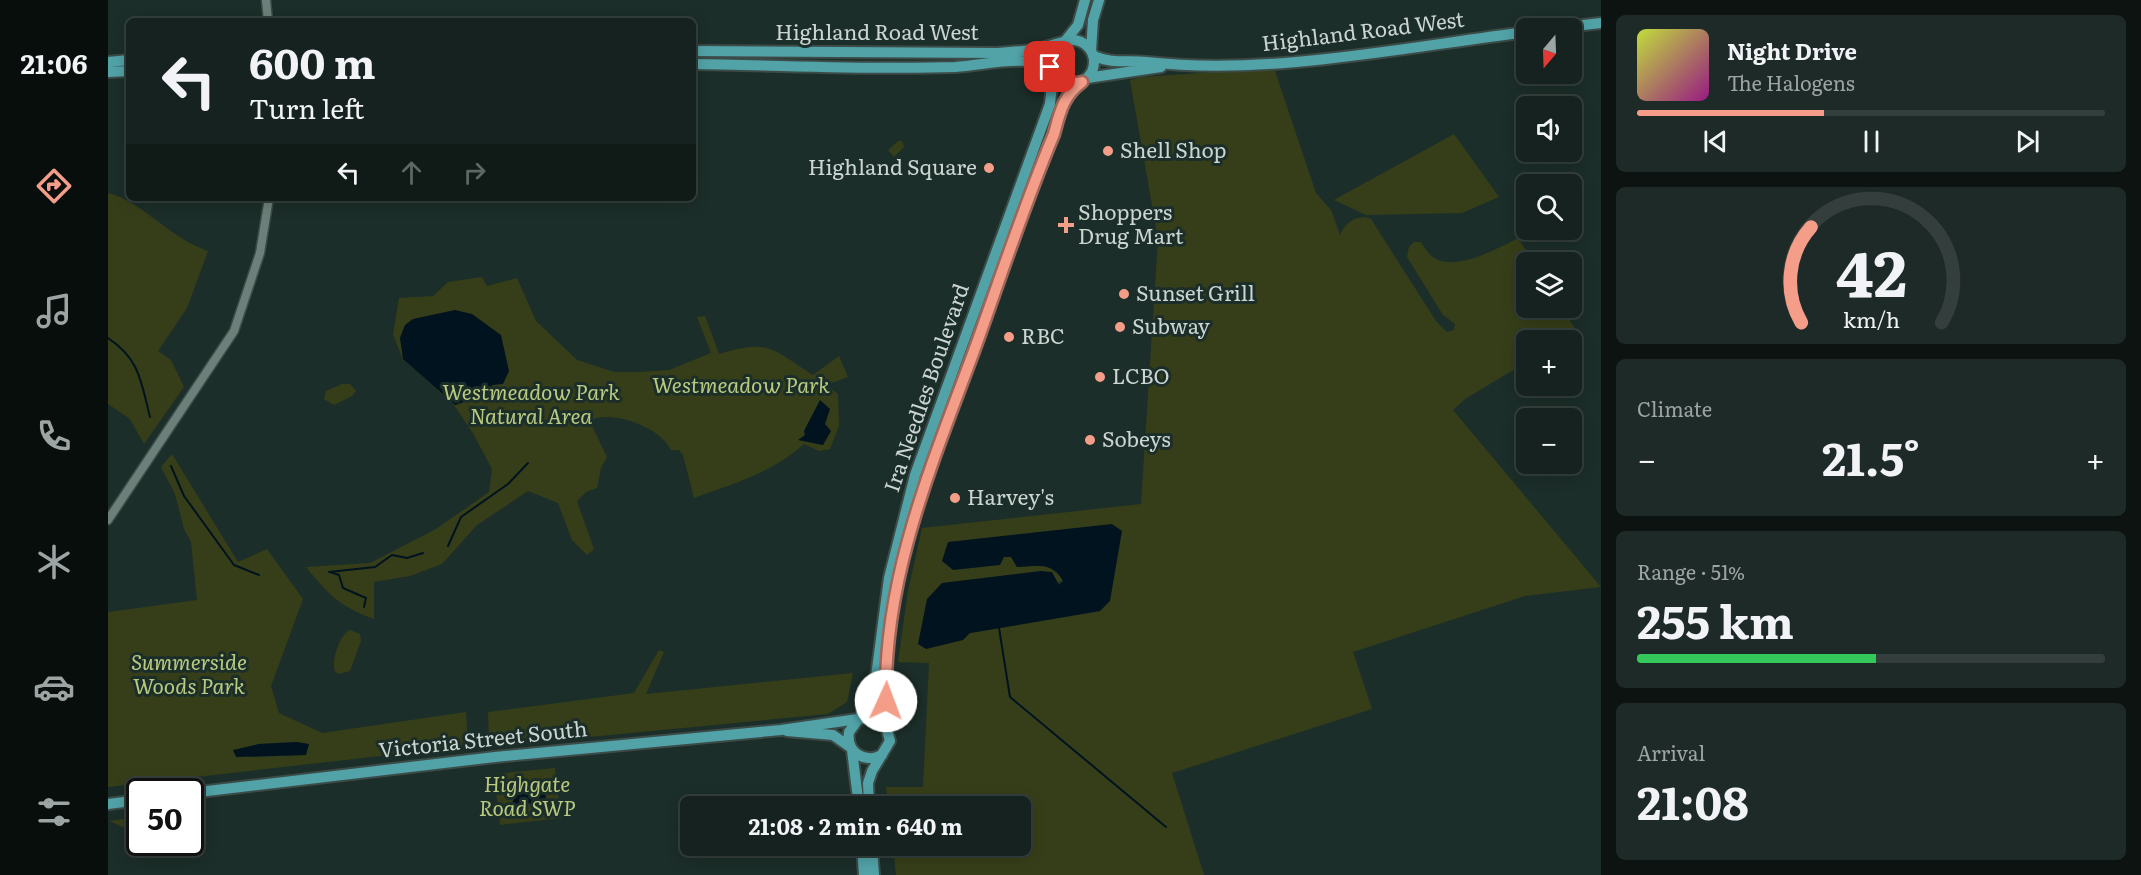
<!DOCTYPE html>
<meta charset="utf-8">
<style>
body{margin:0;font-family:Literata,serif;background:#1e2a28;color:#f1f3f6;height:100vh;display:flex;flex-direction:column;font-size:22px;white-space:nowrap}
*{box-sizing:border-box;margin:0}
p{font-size:20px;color:#9da4a4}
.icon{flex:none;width:33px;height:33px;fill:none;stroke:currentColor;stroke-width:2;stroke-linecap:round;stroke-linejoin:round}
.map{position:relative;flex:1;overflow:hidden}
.side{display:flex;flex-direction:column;gap:15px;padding:15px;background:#0c1311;width:540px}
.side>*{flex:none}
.guide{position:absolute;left:18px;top:18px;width:570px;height:183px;border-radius:9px;box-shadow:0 3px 15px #0003,0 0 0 2px #343f3d;background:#15221f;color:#f1f3f6;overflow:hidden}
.needle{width:39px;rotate:199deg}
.controls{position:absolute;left:1408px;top:18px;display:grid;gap:12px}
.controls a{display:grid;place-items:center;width:66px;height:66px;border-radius:9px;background:#15221f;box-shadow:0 3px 15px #0003,0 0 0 2px #343f3d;font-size:30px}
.speed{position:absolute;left:18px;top:778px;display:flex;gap:12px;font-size:30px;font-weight:700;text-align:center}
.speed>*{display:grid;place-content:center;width:78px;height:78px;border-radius:50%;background:#15221f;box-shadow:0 3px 15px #0003,0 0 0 2px #343f3d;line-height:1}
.speed .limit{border:3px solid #111;border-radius:9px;background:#fff;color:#111}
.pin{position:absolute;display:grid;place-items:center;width:51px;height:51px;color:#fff;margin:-26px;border-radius:12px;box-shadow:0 3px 9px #0006}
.me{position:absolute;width:66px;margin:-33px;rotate:2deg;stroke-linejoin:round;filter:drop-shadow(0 0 4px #0008)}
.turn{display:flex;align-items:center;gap:21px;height:126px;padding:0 24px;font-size:27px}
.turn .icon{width:78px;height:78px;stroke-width:2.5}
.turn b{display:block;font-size:42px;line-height:51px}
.lanes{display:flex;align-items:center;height:57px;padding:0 24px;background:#0003;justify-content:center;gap:30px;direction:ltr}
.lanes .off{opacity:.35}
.big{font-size:45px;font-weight:700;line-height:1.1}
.side .card{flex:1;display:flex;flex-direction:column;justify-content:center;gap:9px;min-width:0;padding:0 21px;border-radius:9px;background:#1e2a28}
.side .dial{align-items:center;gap:0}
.dial svg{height:156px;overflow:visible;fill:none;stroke:#343f3d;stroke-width:7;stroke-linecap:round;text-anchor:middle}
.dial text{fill:#f1f3f6;stroke:none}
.song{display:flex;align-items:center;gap:18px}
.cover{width:72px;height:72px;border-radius:9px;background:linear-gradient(135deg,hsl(70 70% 55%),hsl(310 70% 35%))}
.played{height:6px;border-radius:3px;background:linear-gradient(90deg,#f49e8a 40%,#343f3d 40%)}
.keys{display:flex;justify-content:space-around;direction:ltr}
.heat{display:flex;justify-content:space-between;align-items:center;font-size:33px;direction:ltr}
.charge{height:9px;border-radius:4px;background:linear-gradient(90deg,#34c759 51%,#343f3d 0)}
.trip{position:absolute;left:572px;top:796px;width:351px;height:60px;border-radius:9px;background:#15221f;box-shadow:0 3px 15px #0003,0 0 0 2px #343f3d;font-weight:700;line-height:60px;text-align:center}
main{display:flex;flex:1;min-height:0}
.menu{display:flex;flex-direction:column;width:108px;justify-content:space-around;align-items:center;background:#080e0c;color:#9da4a4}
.menu .icon{width:42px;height:42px}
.menu .on{color:#f49e8a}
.menu b{font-size:27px;color:#f1f3f6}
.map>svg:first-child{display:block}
.green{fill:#363e19;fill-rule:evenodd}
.water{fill:#00131f}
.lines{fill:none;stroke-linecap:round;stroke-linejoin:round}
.stream{stroke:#00131f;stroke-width:2}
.minor-casing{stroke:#3c4b48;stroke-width:11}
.major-casing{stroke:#3c4b48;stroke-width:14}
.minor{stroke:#6c807a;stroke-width:8}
.major{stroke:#51a3a8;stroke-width:10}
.route-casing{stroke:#9f675a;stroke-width:15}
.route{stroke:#f49e8a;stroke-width:10}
.poi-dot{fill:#f49e8a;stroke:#1c2e29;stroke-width:2}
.labels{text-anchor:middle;stroke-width:6;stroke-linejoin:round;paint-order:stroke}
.street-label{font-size:21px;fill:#cbd5d2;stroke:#1c2e29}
.poi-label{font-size:21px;fill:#cbd5d2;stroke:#1c2e29;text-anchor:start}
.park-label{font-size:21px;font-style:italic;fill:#b9ca80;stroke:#1c2e29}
</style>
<main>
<nav class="menu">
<b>21:06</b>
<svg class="icon on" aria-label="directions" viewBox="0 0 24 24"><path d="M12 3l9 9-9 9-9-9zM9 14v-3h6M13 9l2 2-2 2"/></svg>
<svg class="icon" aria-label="music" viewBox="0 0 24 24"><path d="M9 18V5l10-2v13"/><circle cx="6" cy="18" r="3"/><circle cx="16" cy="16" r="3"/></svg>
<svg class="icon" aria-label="phone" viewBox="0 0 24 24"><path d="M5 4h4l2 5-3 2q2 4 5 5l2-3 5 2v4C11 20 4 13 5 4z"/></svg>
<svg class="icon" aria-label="climate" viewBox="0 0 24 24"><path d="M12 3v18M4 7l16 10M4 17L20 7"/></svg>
<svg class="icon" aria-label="car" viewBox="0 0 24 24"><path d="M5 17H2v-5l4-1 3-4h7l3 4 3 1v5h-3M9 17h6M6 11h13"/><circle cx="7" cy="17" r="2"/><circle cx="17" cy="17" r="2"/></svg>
<svg class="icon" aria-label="filters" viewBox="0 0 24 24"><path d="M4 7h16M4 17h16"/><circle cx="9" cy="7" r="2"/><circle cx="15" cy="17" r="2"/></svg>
</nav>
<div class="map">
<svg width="1493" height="875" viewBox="0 0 1493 875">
<rect width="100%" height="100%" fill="#1c2e29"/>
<path class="green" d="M1166 68 1208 193 1223 210 1232 235C1236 224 1249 213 1263 219L1328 321 1339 332 1346 330 1347 324 1335 315 1299 257 1301 247 1306 242H1313C1316 247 1320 254 1325 257 1346 273 1391 248 1410 238L1425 262H1419V308H1454L1469 332 1454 340H1419V362L1357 399 1345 410 1493 587 1417 596 1245 652 1264 709 1064 773 1096 875H788L785 846H912V807H781L778 787H815L821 663 790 662 800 591 814 528 1033 504 1050 239 1022 80 1034 77ZM1014 531 992 611 862 633 955 580C944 562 929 566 909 567L903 557H896Z
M1346 134 1391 197 1354 213 1258 215 1226 200Z
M790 141H794L796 147 786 157 780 150Z
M0 193C34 201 61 238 100 251L79 308 50 351 63 360 76 387 36 444 22 419 0 404Z
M374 277 379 286 409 278 428 321 469 360 506 372H532L561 370 603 353 589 317 597 316 611 354C662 339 663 348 705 375L731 356 740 377 718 385 730 394 731 426 722 449 711 451 696 444C664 473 625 484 586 498L575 455 571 450H563C553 428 508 411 486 419L484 426 499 457 493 468 489 488 478 492 469 501 486 549 479 555 464 540 450 503 420 491 369 525 334 564 302 576 266 582V619C232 607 220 594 198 567L262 563 328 529 381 492 384 469 366 435 346 405 295 359 285 335 291 298 325 296 340 282ZM713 401 716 425 715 445 691 440 697 435 696 431Z
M234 384H242L248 391 244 396 226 405 216 399 218 391Z
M64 454 130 562 159 549 195 599 163 686 171 713 214 733 358 712 360 746 0 787V612L89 600 83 542 76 529 67 494 53 467ZM189 742 198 755 143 757 125 751 151 744Z
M242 630 252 634 253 641 242 671 231 674 227 671C223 661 232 634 242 630Z
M551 650 556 652 538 694 745 673 739 702 720 714 388 746 381 740 380 712 526 693Z
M447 768 453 818 392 825 386 774Z
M31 817V834L1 821Z"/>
<path class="water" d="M347 310 364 314 393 335 401 371 395 384 385 385 371 397 347 405 295 359 292 338 297 325 305 319Z
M712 400 722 409 717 424 723 431 715 445 690 440 697 435 696 431Z
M1004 524 1014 531 1002 601 992 611 862 633 855 640 818 649 810 644 819 599 834 583 933 571 944 572 951 585 955 581C944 561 929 566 909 567L903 557H896L892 565 845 570 834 561 840 542Z
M189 742 201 744 198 755 128 757 125 750 151 744Z
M432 786 438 796 435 803 414 804 403 810C406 789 412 789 432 786Z"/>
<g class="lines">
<path class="stream" d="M0 338C32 359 33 382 42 417
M63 466 76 496 126 565 151 575
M340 546 353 517 400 484 420 463
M221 572 267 567 284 555 299 558 315 553
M222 572 231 575 235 588 258 598 256 607
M891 628 902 697 1058 827"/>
<defs>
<path id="minor" d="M158 0 160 21
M0 520 126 331 152 253 161 198"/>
<path id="major" d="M1449 28 1493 23
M942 62a22 22 0 1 1 44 0a22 22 0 1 1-44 0Z
M958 40 970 25 977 0
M585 51 890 53 927 50 951 43
M983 51 985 20 991 0
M986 56C1004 64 1019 60 1039 62 1161 76 1297 47 1419 32
M0 62 21 60
M585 64C672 65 760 70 847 67 879 65 913 54 942 67
M0 72 21 71
M979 78 1053 67
M780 727C767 596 821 472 865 352 892 279 916 205 946 134 952 112 955 96 974 82
M679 731 725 735 742 747
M744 750 751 807
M774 755C756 764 738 752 741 732L760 706 766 692 781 578 807 475 942 104 945 73
M82 793 387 757 673 730 764 717 777 723 782 741 764 771 760 783 761 807
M0 804 32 800
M754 846 756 875
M764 846 766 875"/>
</defs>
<use href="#minor" class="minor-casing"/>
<use href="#major" class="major-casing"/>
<use href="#minor" class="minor"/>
<use href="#major" class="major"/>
</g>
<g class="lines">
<defs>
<path id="route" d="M778 701C775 578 824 464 866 351 892 279 916 205 946 134 952 112 955 96 974 82 959 86 948 81 942 67"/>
</defs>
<use href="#route" class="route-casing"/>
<use href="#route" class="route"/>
</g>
<g class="poi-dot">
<circle cx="1000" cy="151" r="6"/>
<circle cx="881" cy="168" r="6"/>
<path d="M955 216h6v6h6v6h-6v6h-6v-6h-6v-6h6z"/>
<circle cx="1016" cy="294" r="6"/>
<circle cx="1012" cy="327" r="6"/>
<circle cx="901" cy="337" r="6"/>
<circle cx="992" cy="377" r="6"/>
<circle cx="982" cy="440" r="6"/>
<circle cx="847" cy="498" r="6"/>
</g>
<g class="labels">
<g class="street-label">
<text transform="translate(1255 32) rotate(-7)" y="7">Highland Road West</text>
<text x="769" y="40">Highland Road West</text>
<text transform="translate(819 388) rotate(-71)" y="7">Ira Needles Boulevard</text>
<text transform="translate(375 740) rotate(-6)" y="7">Victoria Street South</text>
</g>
<g class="poi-label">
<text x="1012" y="158">Shell Shop</text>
<text x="869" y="175" text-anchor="end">Highland Square</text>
<text x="970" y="220">Shoppers<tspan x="970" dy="24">Drug Mart</tspan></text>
<text x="1028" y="301">Sunset Grill</text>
<text x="1024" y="334">Subway</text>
<text x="913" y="344">RBC</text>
<text x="1004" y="384">LCBO</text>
<text x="994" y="447">Sobeys</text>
<text x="859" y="505">Harvey's</text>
</g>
<g class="park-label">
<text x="633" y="393">Westmeadow Park</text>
<text x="423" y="400">Westmeadow Park<tspan x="423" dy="24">Natural Area</tspan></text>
<text x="81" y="670">Summerside<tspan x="81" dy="24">Woods Park</tspan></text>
<text x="419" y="792">Highgate<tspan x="419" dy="24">Road SWP</tspan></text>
</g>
</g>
</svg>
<div class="controls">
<a><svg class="needle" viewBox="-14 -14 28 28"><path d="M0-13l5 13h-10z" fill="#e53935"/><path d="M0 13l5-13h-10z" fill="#9da4a4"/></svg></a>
<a><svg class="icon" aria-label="sound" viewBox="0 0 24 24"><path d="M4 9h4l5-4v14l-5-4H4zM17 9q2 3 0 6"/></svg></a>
<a><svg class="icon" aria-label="search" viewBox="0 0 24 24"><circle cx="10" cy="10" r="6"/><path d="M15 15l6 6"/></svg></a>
<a><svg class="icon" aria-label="layers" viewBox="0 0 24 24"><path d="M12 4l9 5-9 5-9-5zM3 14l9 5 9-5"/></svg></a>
<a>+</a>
<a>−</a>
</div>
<div class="speed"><div class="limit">50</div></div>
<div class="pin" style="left:942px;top:67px;background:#d93025"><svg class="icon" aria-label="arrive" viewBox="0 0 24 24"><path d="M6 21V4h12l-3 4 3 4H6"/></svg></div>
<svg class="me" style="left:778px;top:701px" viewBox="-20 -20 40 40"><circle r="19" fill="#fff"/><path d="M0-13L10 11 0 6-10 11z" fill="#f49e8a"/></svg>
<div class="trip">21:08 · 2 min · 640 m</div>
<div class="guide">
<div class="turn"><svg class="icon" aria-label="left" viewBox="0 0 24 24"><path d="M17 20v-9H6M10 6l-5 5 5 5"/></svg><div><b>600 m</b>Turn left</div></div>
<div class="lanes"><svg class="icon" aria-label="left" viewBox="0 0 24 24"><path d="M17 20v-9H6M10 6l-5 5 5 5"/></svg><svg class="icon off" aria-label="ahead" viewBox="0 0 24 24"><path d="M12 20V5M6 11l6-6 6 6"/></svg><svg class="icon off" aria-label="right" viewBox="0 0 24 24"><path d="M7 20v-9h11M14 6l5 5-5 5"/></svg></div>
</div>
</div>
<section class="side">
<div class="card">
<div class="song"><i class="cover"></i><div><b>Night Drive</b><p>The Halogens</p></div></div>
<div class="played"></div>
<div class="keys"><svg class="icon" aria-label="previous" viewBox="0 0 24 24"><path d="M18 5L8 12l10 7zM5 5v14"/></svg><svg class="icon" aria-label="pause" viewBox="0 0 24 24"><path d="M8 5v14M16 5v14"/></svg><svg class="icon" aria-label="next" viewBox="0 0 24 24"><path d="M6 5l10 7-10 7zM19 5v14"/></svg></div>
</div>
<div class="card dial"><svg viewBox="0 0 100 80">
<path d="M14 69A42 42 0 1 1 86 69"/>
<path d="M14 69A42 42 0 0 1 19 20" stroke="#f49e8a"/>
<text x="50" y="56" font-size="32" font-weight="700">42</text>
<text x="50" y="72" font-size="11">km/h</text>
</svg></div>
<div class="card"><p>Climate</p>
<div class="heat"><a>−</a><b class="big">21.5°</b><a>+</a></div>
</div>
<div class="card"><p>Range · 51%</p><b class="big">255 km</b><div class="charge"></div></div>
<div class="card"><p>Arrival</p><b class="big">21:08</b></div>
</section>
</main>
